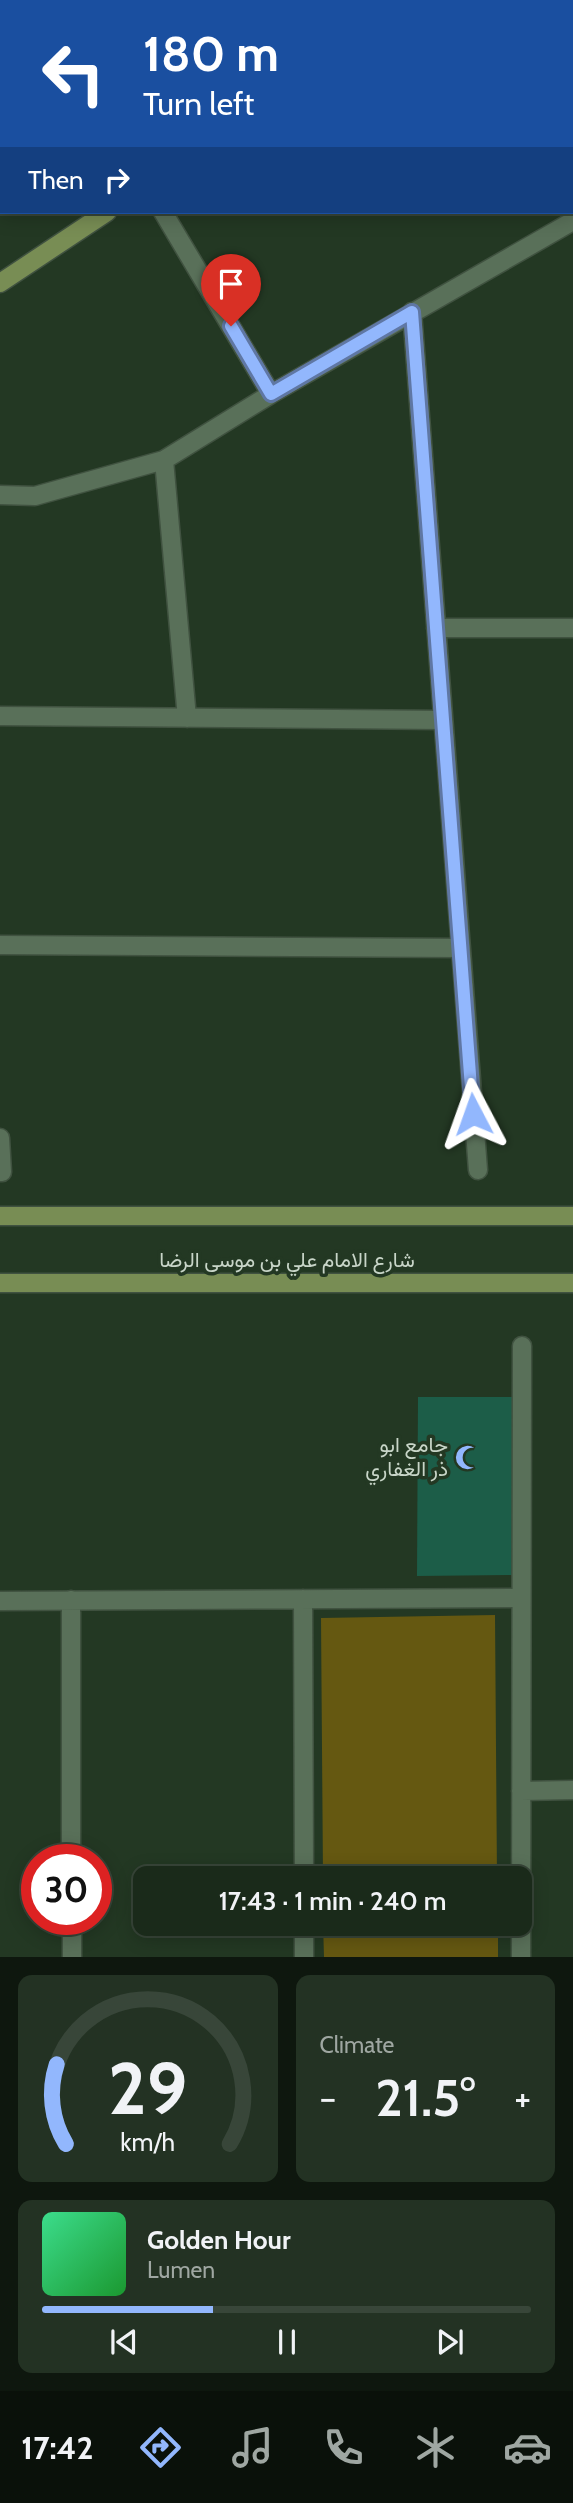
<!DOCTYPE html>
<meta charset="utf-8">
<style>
body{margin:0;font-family:Cabin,Vazirmatn,sans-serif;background:#233223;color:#f1f3f6;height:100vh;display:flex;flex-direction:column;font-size:26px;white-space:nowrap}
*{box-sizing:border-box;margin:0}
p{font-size:23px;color:#9fa7a2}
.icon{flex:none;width:38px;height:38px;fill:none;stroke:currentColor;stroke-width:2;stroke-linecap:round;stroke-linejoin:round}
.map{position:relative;height:1957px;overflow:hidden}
.drawer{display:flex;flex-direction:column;gap:18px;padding:18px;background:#0e170e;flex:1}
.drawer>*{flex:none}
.guide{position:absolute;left:0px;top:0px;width:574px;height:214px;box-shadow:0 4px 18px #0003,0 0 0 2px #384639;background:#1a4fa0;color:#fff;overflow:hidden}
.speed{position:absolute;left:21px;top:1844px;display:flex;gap:14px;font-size:35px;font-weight:700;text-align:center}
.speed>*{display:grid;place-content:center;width:91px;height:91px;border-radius:50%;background:#1a2a1a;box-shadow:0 4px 18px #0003,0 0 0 2px #384639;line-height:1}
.speed .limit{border:10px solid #d22;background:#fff;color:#111}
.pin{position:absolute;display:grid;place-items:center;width:60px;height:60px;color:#fff;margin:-72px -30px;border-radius:50% 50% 50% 0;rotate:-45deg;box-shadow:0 0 7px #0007}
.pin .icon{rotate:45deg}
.me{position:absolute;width:77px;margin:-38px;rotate:356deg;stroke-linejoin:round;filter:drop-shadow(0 0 5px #0008)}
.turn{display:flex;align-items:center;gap:24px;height:147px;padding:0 28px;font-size:32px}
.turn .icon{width:91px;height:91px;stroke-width:2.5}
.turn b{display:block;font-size:49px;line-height:60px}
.then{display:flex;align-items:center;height:66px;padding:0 28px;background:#0003;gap:14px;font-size:26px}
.big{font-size:52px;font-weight:600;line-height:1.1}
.drawer .card{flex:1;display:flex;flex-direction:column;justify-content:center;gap:10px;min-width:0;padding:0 24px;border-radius:14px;background:#233223}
.drawer .dial{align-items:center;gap:0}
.dial svg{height:182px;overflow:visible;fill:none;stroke:#384639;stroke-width:7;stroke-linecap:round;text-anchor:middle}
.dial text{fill:#f1f3f6;stroke:none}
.song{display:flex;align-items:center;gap:21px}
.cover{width:84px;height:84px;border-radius:10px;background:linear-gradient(135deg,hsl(150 70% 55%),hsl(130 70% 35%))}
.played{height:7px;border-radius:4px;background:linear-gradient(90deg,#92b7fd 35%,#384639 35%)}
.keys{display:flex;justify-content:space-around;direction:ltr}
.heat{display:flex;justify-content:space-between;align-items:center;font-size:38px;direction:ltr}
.drawer .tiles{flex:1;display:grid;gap:18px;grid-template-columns:1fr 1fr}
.card:last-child{grid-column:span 2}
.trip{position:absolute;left:133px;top:1866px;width:399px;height:70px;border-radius:14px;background:#1a2a1a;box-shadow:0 4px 18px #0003,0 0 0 2px #384639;font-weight:600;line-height:70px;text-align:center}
.dock{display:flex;height:112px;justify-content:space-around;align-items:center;background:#0a110a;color:#9fa7a2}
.dock .icon{width:49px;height:49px}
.dock .selected{color:#92b7fd}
.dock b{font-size:32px;color:#f1f3f6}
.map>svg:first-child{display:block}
.green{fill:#655811}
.building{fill:#1c5d48}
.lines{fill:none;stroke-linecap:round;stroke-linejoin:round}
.minor-casing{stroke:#405240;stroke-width:21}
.major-casing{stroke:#405240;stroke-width:21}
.minor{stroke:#597059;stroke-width:18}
.major{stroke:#788d54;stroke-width:18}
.route-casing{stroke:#5f77a4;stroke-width:18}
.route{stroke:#92b7fd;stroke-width:12}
.labels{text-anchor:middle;stroke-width:7;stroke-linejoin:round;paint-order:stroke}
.street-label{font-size:21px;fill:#c8d5c8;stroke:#233823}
.poi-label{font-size:21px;fill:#c8d5c8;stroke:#233823;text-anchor:end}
</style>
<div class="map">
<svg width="573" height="1957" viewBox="0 0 573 1957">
<rect width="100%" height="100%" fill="#233823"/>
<path class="green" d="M495 1615 497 1878H323L321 1618Z
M323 1923H498V1957H324Z"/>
<path class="building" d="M418 1397H513L512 1575 417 1576Z"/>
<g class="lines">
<defs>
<path id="minor" d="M266 0 267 2
M108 2 113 0
M0 40 2 39
M163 212 271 394
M412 312 478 1170
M164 460 187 718
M0 495 35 496 164 460 271 394 573 221
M436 628H573
M0 716 443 720
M0 945 460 948
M0 1138 2 1172H0
M303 1599 304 1878
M71 1600V1860
M0 1601 521 1598
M521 1791 573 1790
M72 1920V1957
M304 1923V1957
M521 1957 522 1346"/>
<path id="major" d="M436 0 438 2
M321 2 324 0
M475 2 479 0
M0 201 2 200
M0 283 107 212
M0 1216H573
M0 1283H573"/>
</defs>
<use href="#minor" class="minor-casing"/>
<use href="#major" class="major-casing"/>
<use href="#minor" class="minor"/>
<use href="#major" class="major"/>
</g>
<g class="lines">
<defs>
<path id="route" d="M231 326 271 394 412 312 473 1114"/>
</defs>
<use href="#route" class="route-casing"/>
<use href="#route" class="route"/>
</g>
<defs>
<symbol id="mosque-bare" viewBox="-9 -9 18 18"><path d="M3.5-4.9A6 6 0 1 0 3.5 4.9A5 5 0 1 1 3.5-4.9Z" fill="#92b7fd" stroke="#233823" stroke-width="2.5" paint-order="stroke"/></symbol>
</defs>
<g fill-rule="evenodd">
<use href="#mosque-bare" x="450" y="1440" width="35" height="35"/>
</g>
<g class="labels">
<g class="street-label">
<text x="287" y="1267">شارع الامام علي بن موسى الرضا</text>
</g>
<g class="poi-label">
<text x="448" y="1452">جامع ابو<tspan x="448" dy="24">ذر الغفاري</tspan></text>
</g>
</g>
</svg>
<div class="speed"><div class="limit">30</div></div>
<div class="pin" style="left:231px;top:326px;background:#d93025"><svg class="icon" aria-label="arrive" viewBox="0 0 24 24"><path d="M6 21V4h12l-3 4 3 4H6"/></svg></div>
<svg class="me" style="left:473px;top:1114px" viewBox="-20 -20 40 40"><path d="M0-17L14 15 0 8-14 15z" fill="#92b7fd" stroke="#fff" stroke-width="4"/></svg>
<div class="trip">17:43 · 1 min · 240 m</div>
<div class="guide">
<div class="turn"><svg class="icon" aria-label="left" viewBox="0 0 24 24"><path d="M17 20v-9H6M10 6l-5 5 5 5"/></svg><div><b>180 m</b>Turn left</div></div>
<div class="then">Then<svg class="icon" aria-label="right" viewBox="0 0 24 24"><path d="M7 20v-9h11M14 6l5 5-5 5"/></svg></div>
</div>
</div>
<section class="drawer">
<div class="tiles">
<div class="card dial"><svg viewBox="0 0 100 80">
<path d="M14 69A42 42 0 1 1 86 69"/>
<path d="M14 69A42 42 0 0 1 10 34" stroke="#92b7fd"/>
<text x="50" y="56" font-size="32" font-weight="700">29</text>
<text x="50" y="72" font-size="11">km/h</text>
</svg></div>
<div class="card"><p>Climate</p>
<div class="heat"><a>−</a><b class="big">21.5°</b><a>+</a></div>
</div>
<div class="card">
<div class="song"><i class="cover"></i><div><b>Golden Hour</b><p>Lumen</p></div></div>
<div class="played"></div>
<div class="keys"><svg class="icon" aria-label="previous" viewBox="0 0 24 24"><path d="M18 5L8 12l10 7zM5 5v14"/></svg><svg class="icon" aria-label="pause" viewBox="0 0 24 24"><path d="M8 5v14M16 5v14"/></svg><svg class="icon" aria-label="next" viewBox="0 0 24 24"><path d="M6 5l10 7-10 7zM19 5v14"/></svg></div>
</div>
</div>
</section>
<nav class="dock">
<b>17:42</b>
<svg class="icon selected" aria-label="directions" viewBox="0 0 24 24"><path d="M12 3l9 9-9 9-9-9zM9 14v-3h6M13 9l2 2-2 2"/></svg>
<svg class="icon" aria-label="music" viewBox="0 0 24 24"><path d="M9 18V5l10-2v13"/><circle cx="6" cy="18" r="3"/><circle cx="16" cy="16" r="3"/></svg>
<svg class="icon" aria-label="phone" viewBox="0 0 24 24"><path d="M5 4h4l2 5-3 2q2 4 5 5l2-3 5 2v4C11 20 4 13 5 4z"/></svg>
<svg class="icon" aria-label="climate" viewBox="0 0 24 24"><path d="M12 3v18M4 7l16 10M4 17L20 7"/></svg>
<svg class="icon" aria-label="car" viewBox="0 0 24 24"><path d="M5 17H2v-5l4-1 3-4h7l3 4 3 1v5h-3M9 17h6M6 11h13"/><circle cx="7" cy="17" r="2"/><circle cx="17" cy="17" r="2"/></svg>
</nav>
